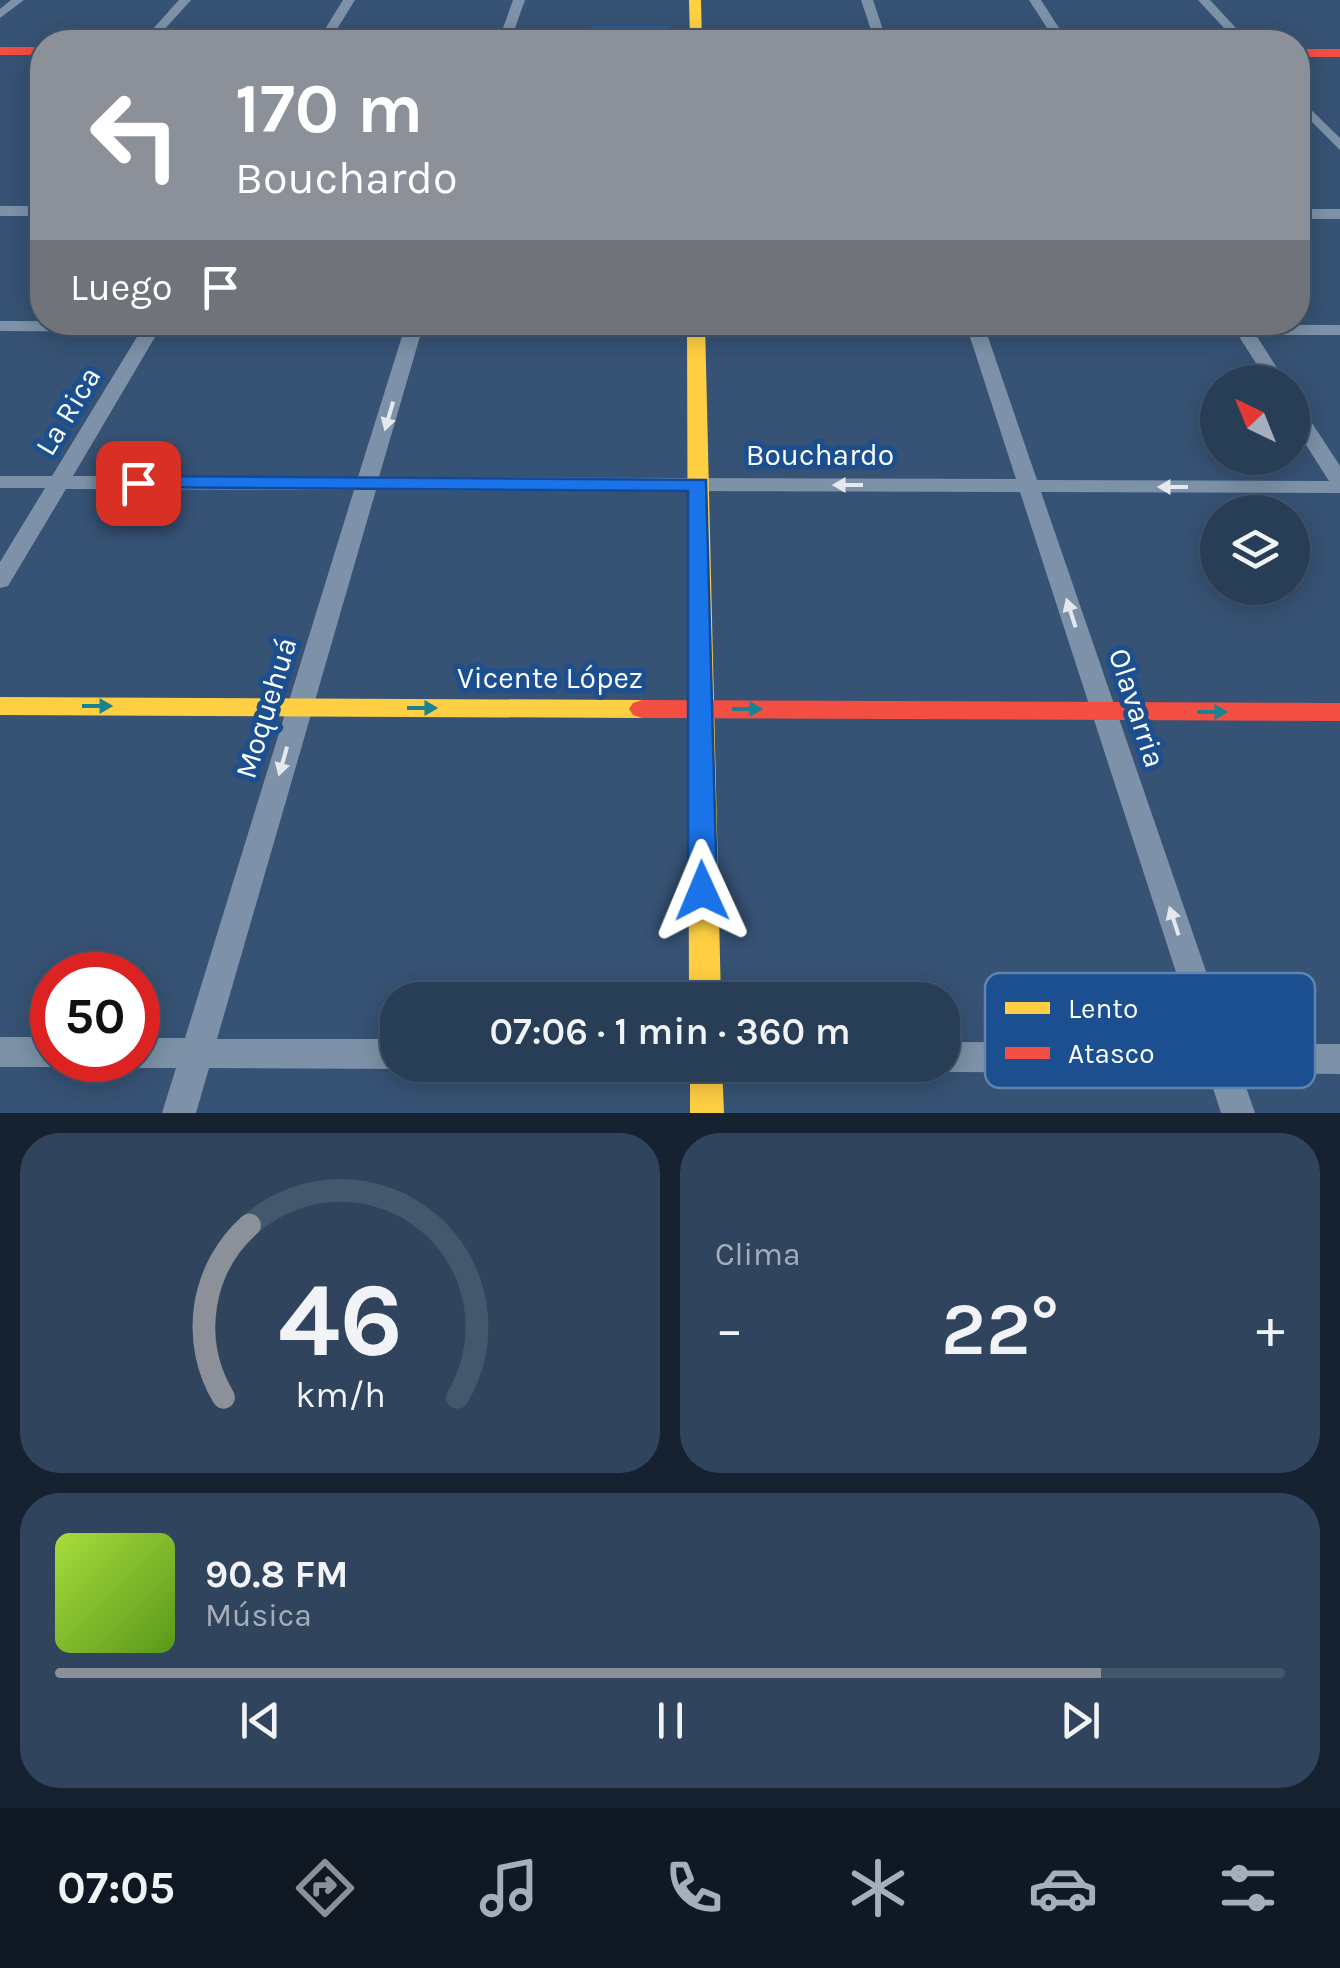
<!DOCTYPE html>
<html lang="es">
<meta charset="utf-8">
<style>
body{margin:0;font-family:Karla,sans-serif;background:#30455d;color:#f1f3f6;height:100vh;display:flex;flex-direction:column;font-size:38px;white-space:nowrap}
*{box-sizing:border-box;margin:0}
p{font-size:32px;color:#a5aeba}
.icon{flex:none;width:55px;height:55px;fill:none;stroke:currentColor;stroke-width:2;stroke-linecap:round;stroke-linejoin:round}
.map{position:relative;height:1113px;overflow:hidden}
.panel{display:flex;flex-direction:column;gap:20px;padding:20px;background:#162230;flex:1}
.panel>*{flex:none}
.banner{position:absolute;left:30px;top:30px;width:1280px;height:305px;border-radius:40px;box-shadow:0 5px 25px #0003,0 0 0 2px #44576d;background:#8c9099;color:#fff;overflow:hidden}
.needle{width:65px;rotate:317deg}
.fabs{position:absolute;left:1200px;top:365px;display:grid;gap:20px}
.fabs a{display:grid;place-items:center;width:110px;height:110px;border-radius:50%;background:#283e57;box-shadow:0 5px 25px #0003,0 0 0 2px #44576d;font-size:50px}
.speed{position:absolute;left:30px;top:952px;display:flex;gap:20px;font-size:50px;font-weight:700;text-align:center}
.speed>*{display:grid;place-content:center;width:130px;height:130px;border-radius:50%;background:#283e57;box-shadow:0 5px 25px #0003,0 0 0 2px #44576d;line-height:1}
.speed .limit{border:15px solid #d22;background:#fff;color:#111}
.pin{position:absolute;display:grid;place-items:center;width:85px;height:85px;color:#fff;margin:-42px;border-radius:20px;box-shadow:0 5px 15px #0006}
.me{position:absolute;width:110px;margin:-55px;rotate:359deg;stroke-linejoin:round;filter:drop-shadow(0 0 8px #0008)}
.turn{display:flex;align-items:center;gap:35px;height:210px;padding:0 40px;font-size:45px}
.turn .icon{width:130px;height:130px;stroke-width:2.5}
.turn b{display:block;font-size:70px;line-height:85px}
.then{display:flex;align-items:center;height:95px;padding:0 40px;background:#0003;gap:20px;font-size:38px}
.big{font-size:75px;font-weight:600;line-height:1.1}
.panel .tile{flex:1;display:flex;flex-direction:column;justify-content:center;gap:15px;min-width:0;padding:0 35px;border-radius:40px;background:#30455d}
.panel .dial{align-items:center;gap:0}
.dial svg{height:260px;overflow:visible;fill:none;stroke:#44576d;stroke-width:7;stroke-linecap:round;text-anchor:middle}
.dial text{fill:#f1f3f6;stroke:none}
.song{display:flex;align-items:center;gap:30px}
.cover{width:120px;height:120px;border-radius:15px;background:linear-gradient(135deg,hsl(80 70% 55%),hsl(90 70% 35%))}
.played{height:10px;border-radius:5px;background:linear-gradient(90deg,#8c9099 85%,#44576d 85%)}
.keys{display:flex;justify-content:space-around;direction:ltr}
.heat{display:flex;justify-content:space-between;align-items:center;font-size:55px;direction:ltr}
.panel .tiles{flex:1;display:grid;gap:20px;grid-template-columns:1fr 1fr}
.tile:last-child{grid-column:span 2}
.trip{position:absolute;left:380px;top:982px;width:580px;height:100px;border-radius:40px;background:#283e57;box-shadow:0 5px 25px #0003,0 0 0 2px #44576d;font-weight:600;line-height:100px;text-align:center}
.tabs{display:flex;height:160px;justify-content:space-around;align-items:center;background:#101923;color:#a5aeba}
.tabs .icon{width:70px;height:70px}
.tabs .on{color:#8c9099}
.tabs b{font-size:45px;color:#f1f3f6}
.map>svg:first-child{display:block}
.green{fill:#265fa1}
.lines{fill:none;stroke-linecap:round;stroke-linejoin:round}
.street{fill:#7d92a8;fill-rule:evenodd}
.slow{fill:#ffcf43;fill-rule:evenodd}
.jam{fill:#f24e42;fill-rule:evenodd}
.oneway{fill:#e5e9ee}
.oneway2{fill:#198292}
.route{fill:#1a73e8;stroke:#114b97;stroke-width:2.5}
.labels{text-anchor:middle;stroke-width:10;stroke-linejoin:round;paint-order:stroke}
.street-label{font-size:30px;fill:#fff;stroke:#1b4f8f}
.key{fill:#1b4f8f;stroke:#5f84b1;stroke-width:2.5}
.key-label{font-size:28px;fill:#fff}
</style>
<div class="map">
<svg width="1340" height="1113" viewBox="0 0 1340 1113">
<rect width="100%" height="100%" fill="#365274"/>
<path class="green" d="M591 26H668L667 42H588Z"/>
<g class="lines">
<path class="street" d="M11 0H24L0 18V9Z
M179 0H191L153 42H141Z
M343 0H355L329 42H317Z
M513 0H525L510 42H498Z
M861 0H873L887 42H875Z
M1029 0H1041L1068 42H1056Z
M1198 0H1210L1249 42H1237Z
M1298 97 1340 138V150L1298 108Z
M0 206H42V216H0Z
M1298 209H1340V219H1298Z
M0 321 1340 325V335H1256L1286 382H1268L1238 335 987 334 1037 480 1329 481 1292 423V401L1299 403 1340 466V493L1041 492 1231 1044H1340V1074L1241 1073 1255 1113H1221L1208 1073 942 1072 930 1067 942 1065V1042L1199 1043 1020 492 376 490 217 1039H398V1065H408L398 1069 209 1068 196 1113H162L176 1068H138L125 1060H138V1038H185L354 490 66 489 8 586 0 588V562L45 488H0V476H52L140 332 0 331ZM158 332 403 333 358 477 73 476ZM421 333 969 334 1016 479 379 477Z
M0 1037H52V1060H65L52 1067H0Z"/>
<path class="slow" d="M689 0H701L702 42H690Z
M687 322H705L721 1000H689Z
M0 697 642 700 651 703 655 709 651 715 642 718 0 715Z
M690 1065H722L724 1113H690Z"/>
<path class="jam" d="M0 47H42V55H0Z
M1298 49H1340V57H1298Z
M642 700 1340 703V721L642 718 633 715 629 709 633 703Z"/>
</g>
<defs><path id="oneway-solid" d="M-6-.8H1V-3.2L6.5 0L1 3.2V.8H-6Z" transform="scale(2.5)"/></defs>
<g class="oneway">
<use href="#oneway-solid" transform="translate(389 416) rotate(106)"/>
<use href="#oneway-solid" transform="translate(848 485) rotate(-180)"/>
<use href="#oneway-solid" transform="translate(1173 487) rotate(-180)"/>
<use href="#oneway-solid" transform="translate(1071 613) rotate(-108)"/>
<use href="#oneway-solid" transform="translate(283 761) rotate(106)"/>
<use href="#oneway-solid" transform="translate(1174 921) rotate(-108)"/>
</g>
<g class="oneway2">
<use href="#oneway-solid" transform="translate(97 706)"/>
<use href="#oneway-solid" transform="translate(422 708)"/>
<use href="#oneway-solid" transform="translate(747 709)"/>
<use href="#oneway-solid" transform="translate(1212 712)"/>
</g>
<path class="route" d="M138 476 706 480 717 891 713 899 702 903 692 899 688 891V491L130 487 127 483Z"/>
<g class="labels">
<g class="street-label">
<text transform="translate(68 411) rotate(-59)" y="10">La Rica</text>
<text x="820" y="465">Bouchardo</text>
<text x="550" y="688">Vicente López</text>
<text transform="translate(266 708) rotate(-73)" y="10">Moquehuá</text>
<text transform="translate(1137 708) rotate(72)" y="10">Olavarria</text>
</g>
</g>
<rect x="985" y="973" width="330" height="115" rx="15" class="key"/>
<rect x="1005" y="1002" width="45" height="12" fill="#ffcf43"/>
<rect x="1005" y="1047" width="45" height="12" fill="#f24e42"/>
<g class="key-label">
<text x="1068" y="1018">Lento</text>
<text x="1068" y="1063">Atasco</text>
</g>
</svg>
<div class="fabs">
<a><svg class="needle" viewBox="-14 -14 28 28"><path d="M0-13l5 13h-10z" fill="#e53935"/><path d="M0 13l5-13h-10z" fill="#a5aeba"/></svg></a>
<a><svg class="icon" aria-label="layers" viewBox="0 0 24 24"><path d="M12 4l9 5-9 5-9-5zM3 14l9 5 9-5"/></svg></a>
</div>
<div class="speed"><div class="limit">50</div></div>
<div class="pin" style="left:138px;top:483px;background:#d93025"><svg class="icon" aria-label="arrive" viewBox="0 0 24 24"><path d="M6 21V4h12l-3 4 3 4H6"/></svg></div>
<svg class="me" style="left:702px;top:891px" viewBox="-20 -20 40 40"><path d="M0-17L14 15 0 8-14 15z" fill="#1a73e8" stroke="#fff" stroke-width="4"/></svg>
<div class="trip">07:06 · 1 min · 360 m</div>
<div class="banner">
<div class="turn"><svg class="icon" aria-label="left" viewBox="0 0 24 24"><path d="M17 20v-9H6M10 6l-5 5 5 5"/></svg><div><b>170 m</b>Bouchardo</div></div>
<div class="then">Luego<svg class="icon" aria-label="arrive" viewBox="0 0 24 24"><path d="M6 21V4h12l-3 4 3 4H6"/></svg></div>
</div>
</div>
<section class="panel">
<div class="tiles">
<div class="tile dial"><svg viewBox="0 0 100 80">
<path d="M14 69A42 42 0 1 1 86 69"/>
<path d="M14 69A42 42 0 0 1 22 16" stroke="#8c9099"/>
<text x="50" y="56" font-size="32" font-weight="700">46</text>
<text x="50" y="72" font-size="11">km/h</text>
</svg></div>
<div class="tile"><p>Clima</p>
<div class="heat"><a>−</a><b class="big">22°</b><a>+</a></div>
</div>
<div class="tile">
<div class="song"><i class="cover"></i><div><b>90.8 FM</b><p>Música</p></div></div>
<div class="played"></div>
<div class="keys"><svg class="icon" aria-label="previous" viewBox="0 0 24 24"><path d="M18 5L8 12l10 7zM5 5v14"/></svg><svg class="icon" aria-label="pause" viewBox="0 0 24 24"><path d="M8 5v14M16 5v14"/></svg><svg class="icon" aria-label="next" viewBox="0 0 24 24"><path d="M6 5l10 7-10 7zM19 5v14"/></svg></div>
</div>
</div>
</section>
<nav class="tabs">
<b>07:05</b>
<svg class="icon on" aria-label="directions" viewBox="0 0 24 24"><path d="M12 3l9 9-9 9-9-9zM9 14v-3h6M13 9l2 2-2 2"/></svg>
<svg class="icon" aria-label="music" viewBox="0 0 24 24"><path d="M9 18V5l10-2v13"/><circle cx="6" cy="18" r="3"/><circle cx="16" cy="16" r="3"/></svg>
<svg class="icon" aria-label="phone" viewBox="0 0 24 24"><path d="M5 4h4l2 5-3 2q2 4 5 5l2-3 5 2v4C11 20 4 13 5 4z"/></svg>
<svg class="icon" aria-label="climate" viewBox="0 0 24 24"><path d="M12 3v18M4 7l16 10M4 17L20 7"/></svg>
<svg class="icon" aria-label="car" viewBox="0 0 24 24"><path d="M5 17H2v-5l4-1 3-4h7l3 4 3 1v5h-3M9 17h6M6 11h13"/><circle cx="7" cy="17" r="2"/><circle cx="17" cy="17" r="2"/></svg>
<svg class="icon" aria-label="filters" viewBox="0 0 24 24"><path d="M4 7h16M4 17h16"/><circle cx="9" cy="7" r="2"/><circle cx="15" cy="17" r="2"/></svg>
</nav>
